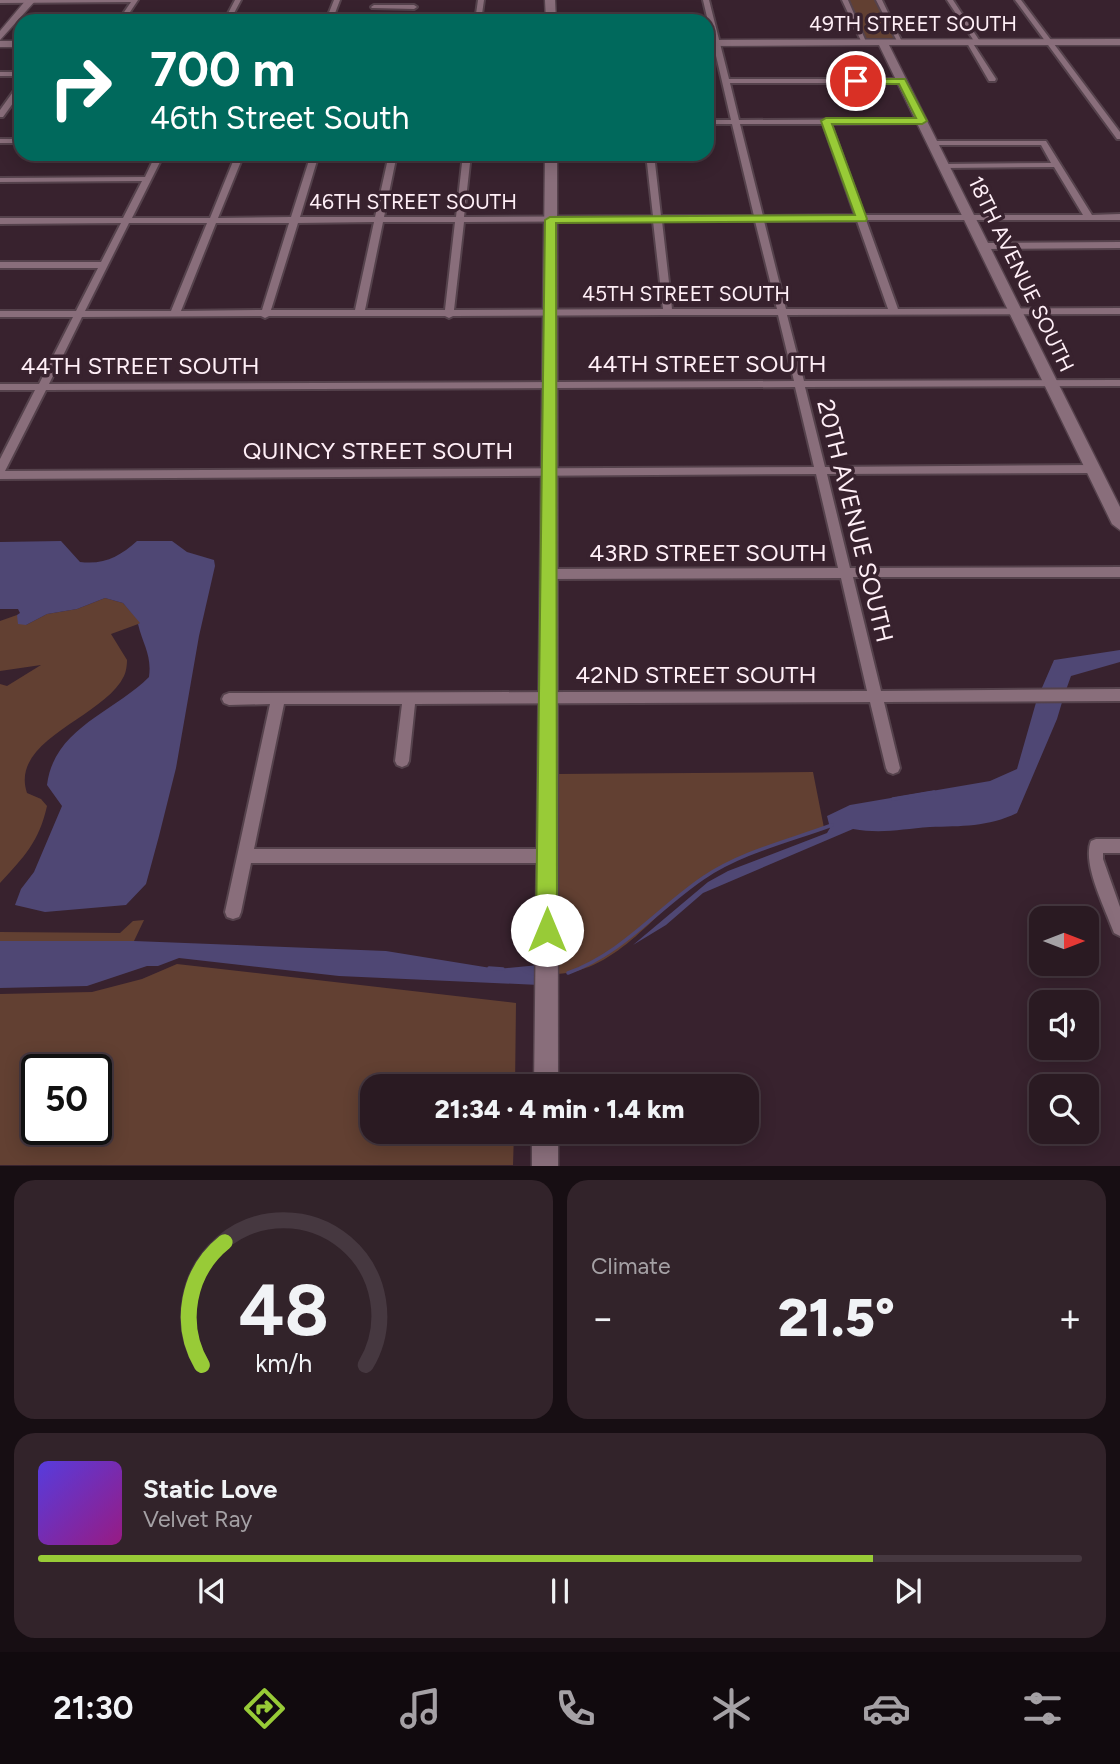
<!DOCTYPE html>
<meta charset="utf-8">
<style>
body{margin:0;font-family:Figtree,sans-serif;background:#32232a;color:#f1f3f6;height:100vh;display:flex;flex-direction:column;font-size:26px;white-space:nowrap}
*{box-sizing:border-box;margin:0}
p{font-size:23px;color:#a5a1a5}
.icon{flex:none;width:38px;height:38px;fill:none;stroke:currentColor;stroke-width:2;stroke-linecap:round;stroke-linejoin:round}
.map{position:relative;height:1166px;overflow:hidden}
.drawer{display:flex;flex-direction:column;gap:14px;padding:14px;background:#170e13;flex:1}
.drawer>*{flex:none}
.banner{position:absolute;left:14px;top:14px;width:700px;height:147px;border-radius:21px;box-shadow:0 4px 18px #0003,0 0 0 2px #463840;background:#00695c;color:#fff;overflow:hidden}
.needle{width:46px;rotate:90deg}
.buttons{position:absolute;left:1029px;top:906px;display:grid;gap:14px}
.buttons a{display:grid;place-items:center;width:70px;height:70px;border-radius:14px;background:#2a1a22;box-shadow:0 4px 18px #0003,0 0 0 2px #463840;font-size:35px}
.speed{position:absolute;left:21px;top:1054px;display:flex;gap:14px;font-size:35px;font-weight:700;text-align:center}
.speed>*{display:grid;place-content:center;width:91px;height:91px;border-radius:50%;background:#2a1a22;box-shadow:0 4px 18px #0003,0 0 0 2px #463840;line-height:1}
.speed .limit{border:4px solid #111;border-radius:10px;background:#fff;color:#111}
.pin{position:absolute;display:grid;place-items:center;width:60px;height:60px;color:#fff;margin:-30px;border:4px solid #fff;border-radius:50%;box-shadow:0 2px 7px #0007}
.me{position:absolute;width:77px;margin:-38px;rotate:0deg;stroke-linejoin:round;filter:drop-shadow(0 0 5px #0008)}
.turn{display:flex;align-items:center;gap:24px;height:147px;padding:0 21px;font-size:32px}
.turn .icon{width:91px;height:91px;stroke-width:2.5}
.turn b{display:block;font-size:49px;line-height:60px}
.big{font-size:52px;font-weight:800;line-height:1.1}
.drawer .tile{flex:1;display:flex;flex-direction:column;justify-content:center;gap:10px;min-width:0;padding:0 24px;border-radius:21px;background:#32232a}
.drawer .dial{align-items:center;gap:0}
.dial svg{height:182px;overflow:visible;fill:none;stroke:#463840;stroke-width:7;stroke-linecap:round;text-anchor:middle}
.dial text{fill:#f1f3f6;stroke:none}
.song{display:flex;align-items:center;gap:21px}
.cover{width:84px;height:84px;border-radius:10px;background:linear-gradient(135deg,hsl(250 70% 55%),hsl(310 70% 35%))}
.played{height:7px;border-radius:4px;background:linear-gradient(90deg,#98cb37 80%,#463840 80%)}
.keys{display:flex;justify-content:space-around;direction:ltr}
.heat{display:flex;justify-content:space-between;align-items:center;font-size:38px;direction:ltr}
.drawer .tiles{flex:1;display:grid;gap:14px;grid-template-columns:1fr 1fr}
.tile:last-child{grid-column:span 2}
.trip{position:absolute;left:360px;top:1074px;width:399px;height:70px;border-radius:21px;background:#2a1a22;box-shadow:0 4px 18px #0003,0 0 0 2px #463840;font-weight:800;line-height:70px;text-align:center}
.tab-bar{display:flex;height:112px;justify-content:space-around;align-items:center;background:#110a0e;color:#a5a1a5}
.tab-bar .icon{width:49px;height:49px}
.tab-bar .current{color:#98cb37}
.tab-bar b{font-size:32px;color:#f1f3f6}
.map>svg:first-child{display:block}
.green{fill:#624032;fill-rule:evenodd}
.water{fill:#4f4774}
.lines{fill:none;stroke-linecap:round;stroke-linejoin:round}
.stream{stroke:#4f4774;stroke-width:3.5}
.street-casing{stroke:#55424c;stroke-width:4}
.secondary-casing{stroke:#55424c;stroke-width:3}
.street{fill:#896e7b;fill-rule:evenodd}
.secondary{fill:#896e7b;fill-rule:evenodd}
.route{fill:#98cb37;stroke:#638424;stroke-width:2}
.labels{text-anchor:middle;stroke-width:7;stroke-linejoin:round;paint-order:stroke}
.far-street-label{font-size:21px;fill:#ffeff7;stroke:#38222e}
.street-label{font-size:24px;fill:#ffeff7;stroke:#38222e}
</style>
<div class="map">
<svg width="1120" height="1166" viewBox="0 0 1120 1166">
<rect width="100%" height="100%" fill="#38222e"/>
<path class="green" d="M848 0H876L896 40H866Z
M105 598 123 603 141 623 111 634 127 660C127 665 126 672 124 676 104 718 9 739 27 793L41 799 47 806C39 842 24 857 0 883V684L7 686 41 665 0 671V621L17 615 26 625 47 614 77 609Z
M813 772 824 828C786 842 736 855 703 877 656 909 619 971 557 974V774Z
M144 920 134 941H0V932L120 933 133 921Z
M177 964 516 1003 515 1087H373V1132H514L513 1165H0V994L92 992 142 979ZM96 1069V1129H37V1069Z"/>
<path class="water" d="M61 541 80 562C105 565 120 556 137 541H172L187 552 214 560 215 566 199 636 176 768 159 836 146 884 126 905 45 912 15 905 21 889 34 872 62 806 47 785C54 728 113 713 149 677 152 655 143 645 138 624L140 623 123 603 105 598 77 609 47 614 26 625 18 624 17 615 20 613 18 609H0V542Z
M1120 650V662L1071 676 1066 690H1041L1054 660Z
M1037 699H1063L1057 719 1017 813C988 827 961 826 930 827 902 829 882 834 853 829L703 893 666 925 633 945 708 882 728 871 827 833 830 828 827 816 850 805 990 781 1017 769Z
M0 941H134L386 951 497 969 539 965V985L339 976 179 958 158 966H147L87 986 0 988Z"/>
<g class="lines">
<path class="stream" d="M893 799 934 792
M489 968 503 969
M568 973C623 953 656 910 703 878 741 852 789 841 832 825"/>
<defs>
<path id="street" d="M0 0H138L124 21H118L131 2 0 3Z
M235 0H241L233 15H328L334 0H340L332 21H326L327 19H231L230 21H224Z
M478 0H484L481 21H475Z
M703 0H709L729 79H905L906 81 902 83H730L739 120 925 119V123H922L831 124 864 215H1083L1054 167 945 168 941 166 945 164 1051 163 1041 145H931V141H1046L1092 215 1120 214V220H866L898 309 1120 308V314L787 315 804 381 1120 380V386L805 387 825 467 1092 465 1098 469 1092 473 827 474 850 568 1120 567V577H853L881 691 1120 689V701L884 702 900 768 898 772 893 774 888 772 886 768 870 702 415 704 409 761 407 765 402 767 397 765 395 761 402 704H284L254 849H547L552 851 555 856 552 861 547 863H251L241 912 239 917 233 919 227 917 225 912 270 704 229 705 224 703 222 699 224 695 229 693 867 691 841 578 548 579 542 574 548 569 838 568 816 474 0 479V459L35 390H0V384H39L73 317H0V311H76L98 268H0V262H101L121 223 0 224V218H123L142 181 0 182V178L145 177 156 154H164L132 218H210L236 154H244L218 218 291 217 311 154H319L300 217H375L389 154H397L384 217H456L463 154H471L464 217 653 216 646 154H654L661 216H754L732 124H707V120H731ZM740 124H823L855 215 763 216ZM653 221 663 309 454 310 464 222ZM662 221H755L777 309H672ZM764 221H857L888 309H786ZM374 222 355 310H271L298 223ZM383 222H455L445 310H365ZM129 223H207L171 311H85ZM216 223H289L262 310 181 311ZM665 315H778L794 381 49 384 82 317 261 316 265 318 269 316H445L449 318 453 316ZM795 387 814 467 5 471 46 390Z
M842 0H848L867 44 862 43Z
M876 0H882L903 44 898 43Z
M947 0H953L981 43 980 44H976Z
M1015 0H1021L1120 132V139H1117Z
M374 5H414L417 7 414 9 372 8 371 7Z
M968 42H972L996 79 995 81H989L967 43Z
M0 72H21V76H0Z
M18 85H21V92L3 117H0V110Z
M0 139H21V143H0Z
M1120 242V248L983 249 979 246 983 243Z
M1096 839H1120V853H1103V859L1120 907V936L1114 933 1112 928C1104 906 1082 863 1091 841Z"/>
<path id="secondary" d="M26 0H36L0 40V31Z
M545 0H555L556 21H546Z
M1120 39V45H889L1120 507V530L1112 524 879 45 707 46V40Z
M0 41H21V47H0Z
M545 154H557L558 1087H534Z
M532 1132H558V1166H532Z"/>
</defs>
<use href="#street" class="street-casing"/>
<use href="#secondary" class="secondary-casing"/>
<use href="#street" class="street"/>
<use href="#secondary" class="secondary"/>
</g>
<path class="route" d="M853 79H905L927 121 922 124H832L867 219 866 221 556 223 557 930 554 937 547 940 539 937 536 930 545 220 550 217 855 215 821 121 826 118H916L899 84H856L853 83Z"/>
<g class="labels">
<g class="far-street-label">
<text x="913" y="31">49TH STREET SOUTH</text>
<text x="413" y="209">46TH STREET SOUTH</text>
<text transform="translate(1021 274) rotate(64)" y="7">18TH AVENUE SOUTH</text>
<text x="686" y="301">45TH STREET SOUTH</text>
</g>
<g class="street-label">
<text x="707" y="372">44TH STREET SOUTH</text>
<text x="140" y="374">44TH STREET SOUTH</text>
<text x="378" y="459">QUINCY STREET SOUTH</text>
<text transform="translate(855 521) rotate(76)" y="8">20TH AVENUE SOUTH</text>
<text x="708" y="561">43RD STREET SOUTH</text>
<text x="696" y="683">42ND STREET SOUTH</text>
</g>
</g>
</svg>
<div class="buttons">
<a><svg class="needle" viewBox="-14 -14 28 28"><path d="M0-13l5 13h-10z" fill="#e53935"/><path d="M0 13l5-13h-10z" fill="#a5a1a5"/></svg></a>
<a><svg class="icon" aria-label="sound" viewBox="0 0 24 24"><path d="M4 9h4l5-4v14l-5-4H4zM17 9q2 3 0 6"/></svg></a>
<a><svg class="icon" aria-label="search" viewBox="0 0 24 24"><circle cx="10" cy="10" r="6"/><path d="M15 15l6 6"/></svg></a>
</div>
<div class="speed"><div class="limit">50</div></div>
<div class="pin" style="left:856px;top:81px;background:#d93025"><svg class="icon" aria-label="arrive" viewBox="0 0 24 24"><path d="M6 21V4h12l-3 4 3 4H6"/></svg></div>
<svg class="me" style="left:547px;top:930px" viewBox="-20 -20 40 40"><circle r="19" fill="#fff"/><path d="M0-13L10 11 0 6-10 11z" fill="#98cb37"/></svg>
<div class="trip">21:34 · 4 min · 1.4 km</div>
<div class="banner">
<div class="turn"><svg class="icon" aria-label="right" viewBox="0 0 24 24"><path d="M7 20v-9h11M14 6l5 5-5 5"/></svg><div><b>700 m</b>46th Street South</div></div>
</div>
</div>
<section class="drawer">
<div class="tiles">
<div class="tile dial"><svg viewBox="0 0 100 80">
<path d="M14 69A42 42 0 1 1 86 69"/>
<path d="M14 69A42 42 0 0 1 24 15" stroke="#98cb37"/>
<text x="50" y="56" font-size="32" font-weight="700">48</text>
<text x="50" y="72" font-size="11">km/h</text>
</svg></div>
<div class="tile"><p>Climate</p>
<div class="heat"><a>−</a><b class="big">21.5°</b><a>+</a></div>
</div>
<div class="tile">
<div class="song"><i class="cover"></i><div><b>Static Love</b><p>Velvet Ray</p></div></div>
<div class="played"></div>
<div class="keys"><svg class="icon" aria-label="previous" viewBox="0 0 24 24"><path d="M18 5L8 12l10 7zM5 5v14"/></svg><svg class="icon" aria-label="pause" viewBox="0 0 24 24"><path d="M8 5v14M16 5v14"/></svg><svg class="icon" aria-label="next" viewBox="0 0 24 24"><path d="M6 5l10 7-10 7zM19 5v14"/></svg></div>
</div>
</div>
</section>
<nav class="tab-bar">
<b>21:30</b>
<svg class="icon current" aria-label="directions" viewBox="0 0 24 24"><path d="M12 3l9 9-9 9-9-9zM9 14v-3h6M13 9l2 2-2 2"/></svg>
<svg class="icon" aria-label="music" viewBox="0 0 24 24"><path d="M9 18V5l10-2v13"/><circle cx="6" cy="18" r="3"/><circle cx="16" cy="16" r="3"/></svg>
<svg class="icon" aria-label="phone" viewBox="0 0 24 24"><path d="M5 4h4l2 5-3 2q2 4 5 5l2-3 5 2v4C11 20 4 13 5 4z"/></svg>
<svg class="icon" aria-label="climate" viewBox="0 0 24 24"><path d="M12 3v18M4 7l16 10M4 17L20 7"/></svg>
<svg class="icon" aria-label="car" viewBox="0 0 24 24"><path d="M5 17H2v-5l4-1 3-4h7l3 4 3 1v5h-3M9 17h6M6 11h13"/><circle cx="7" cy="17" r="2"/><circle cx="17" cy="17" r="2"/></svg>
<svg class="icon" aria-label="filters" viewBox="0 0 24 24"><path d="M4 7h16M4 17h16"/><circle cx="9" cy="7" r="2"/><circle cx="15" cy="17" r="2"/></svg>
</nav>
